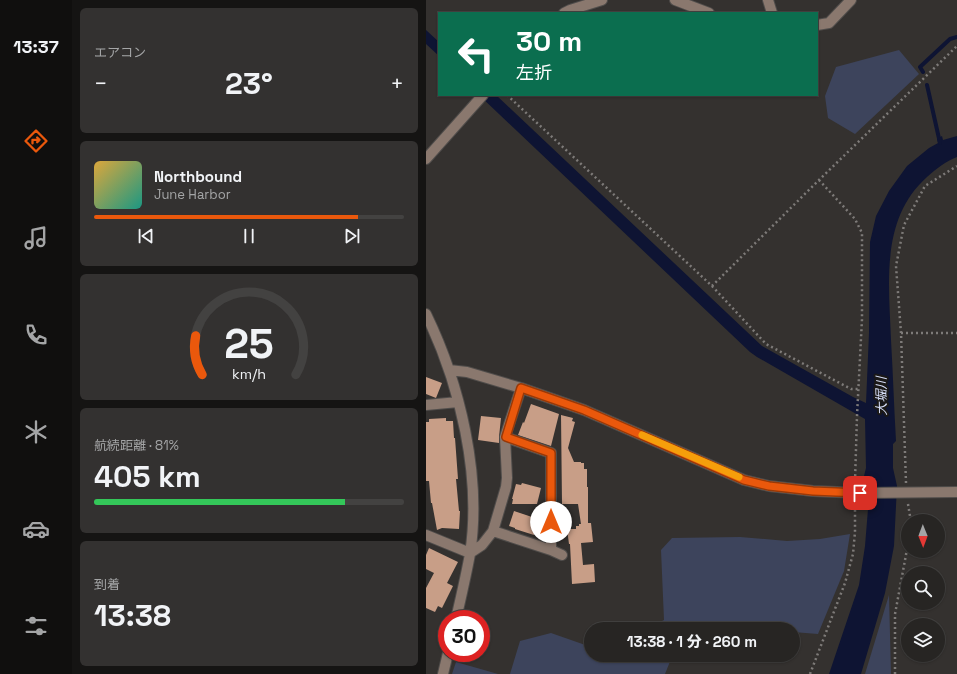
<!DOCTYPE html>
<html lang="ja">
<meta charset="utf-8">
<style>
body{margin:0;font-family:"Space Grotesk","Noto Sans JP",sans-serif;background:#333130;color:#f1f3f6;height:100vh;display:flex;flex-direction:column;font-size:15px;white-space:nowrap}
*{box-sizing:border-box;margin:0}
p{font-size:13px;color:#a4a5a6}
.icon{flex:none;width:22px;height:22px;fill:none;stroke:currentColor;stroke-width:2;stroke-linecap:round;stroke-linejoin:round}
.map{position:relative;flex:1;overflow:hidden}
.panel{display:flex;flex-direction:column;gap:8px;padding:8px;background:#151413;width:354px}
.panel>*{flex:none}
.top-card{position:absolute;left:12px;top:12px;width:380px;height:84px;border-radius:0px;box-shadow:0 1px 3px #0004,0 0 0 1px #434241;background:#0b6e4f;color:#fff;overflow:hidden}
.needle{width:26px;rotate:179deg}
.tools{position:absolute;left:475px;top:514px;display:grid;gap:8px}
.tools a{display:grid;place-items:center;width:44px;height:44px;border-radius:50%;background:#272523;box-shadow:0 1px 3px #0004,0 0 0 1px #434241;font-size:20px}
.speed{position:absolute;left:12px;top:610px;display:flex;gap:8px;font-size:20px;font-weight:700;text-align:center}
.speed>*{display:grid;place-content:center;width:52px;height:52px;border-radius:50%;background:#272523;box-shadow:0 1px 3px #0004,0 0 0 1px #434241;line-height:1}
.speed .limit{border:6px solid #d22;background:#fff;color:#111}
.pin{position:absolute;display:grid;place-items:center;width:34px;height:34px;color:#fff;margin:-17px;border-radius:8px;box-shadow:0 2px 6px #0006}
.me{position:absolute;width:44px;margin:-22px;rotate:0deg;stroke-linejoin:round;filter:drop-shadow(0 0 3px #0008)}
.turn{display:flex;align-items:center;gap:14px;height:84px;padding:0 12px;font-size:18px}
.turn .icon{width:52px;height:52px;stroke-width:2.5}
.turn b{display:block;font-size:28px;line-height:34px}
.big{font-size:30px;font-weight:800;line-height:1.1}
.panel .tile{flex:1;display:flex;flex-direction:column;justify-content:center;gap:6px;min-width:0;padding:0 14px;border-radius:6px;background:#333130}
.panel .dial{align-items:center;gap:0}
.dial svg{height:104px;overflow:visible;fill:none;stroke:#434241;stroke-width:7;stroke-linecap:round;text-anchor:middle}
.dial text{fill:#f1f3f6;stroke:none}
.song{display:flex;align-items:center;gap:12px}
.cover{width:48px;height:48px;border-radius:6px;background:linear-gradient(135deg,hsl(40 70% 55%),hsl(170 70% 35%))}
.played{height:4px;border-radius:2px;background:linear-gradient(90deg,#ea580c 85%,#434241 85%)}
.keys{display:flex;justify-content:space-around;direction:ltr}
.heat{display:flex;justify-content:space-between;align-items:center;font-size:22px;direction:ltr}
.charge{height:6px;border-radius:3px;background:linear-gradient(90deg,#34c759 81%,#434241 0)}
.trip{position:absolute;left:158px;top:622px;width:216px;height:40px;border-radius:20px;background:#272523;box-shadow:0 1px 3px #0004,0 0 0 1px #434241;font-weight:800;line-height:40px;text-align:center}
main{display:flex;flex:1;min-height:0}
.tabs{display:flex;flex-direction:column;width:72px;justify-content:space-around;align-items:center;background:#100f0e;color:#a4a5a6}
.tabs .icon{width:28px;height:28px}
.tabs .active{color:#ea580c}
.tabs b{font-size:18px;color:#f1f3f6}
.map>svg:first-child{display:block}
.green{fill:#3d445c}
.water{fill:#0e1433}
.lines{fill:none;stroke-linecap:round;stroke-linejoin:round}
.stream{stroke:#0e1433;stroke-width:4}
.building{fill:#c89e87}
.minor-casing{stroke:#504d4b;stroke-width:12}
.path{stroke:#7e7b79;stroke-width:2.5;stroke-dasharray:2 3;stroke-linecap:butt}
.minor{stroke:#8a786e;stroke-width:10}
.route-casing{stroke:#983908;stroke-width:10}
.route{stroke:#ea580c;stroke-width:7}
.slow{stroke:#f59e0b;stroke-width:7}
.labels{text-anchor:middle;stroke-width:4;stroke-linejoin:round;paint-order:stroke}
.water-label{font-size:13px;font-style:italic;fill:#d5ddf7;stroke:#1b1918}
</style>
<main>
<nav class="tabs">
<b>13:37</b>
<svg class="icon active" aria-label="directions" viewBox="0 0 24 24"><path d="M12 3l9 9-9 9-9-9zM9 14v-3h6M13 9l2 2-2 2"/></svg>
<svg class="icon" aria-label="music" viewBox="0 0 24 24"><path d="M9 18V5l10-2v13"/><circle cx="6" cy="18" r="3"/><circle cx="16" cy="16" r="3"/></svg>
<svg class="icon" aria-label="phone" viewBox="0 0 24 24"><path d="M5 4h4l2 5-3 2q2 4 5 5l2-3 5 2v4C11 20 4 13 5 4z"/></svg>
<svg class="icon" aria-label="climate" viewBox="0 0 24 24"><path d="M12 3v18M4 7l16 10M4 17L20 7"/></svg>
<svg class="icon" aria-label="car" viewBox="0 0 24 24"><path d="M5 17H2v-5l4-1 3-4h7l3 4 3 1v5h-3M9 17h6M6 11h13"/><circle cx="7" cy="17" r="2"/><circle cx="17" cy="17" r="2"/></svg>
<svg class="icon" aria-label="filters" viewBox="0 0 24 24"><path d="M4 7h16M4 17h16"/><circle cx="9" cy="7" r="2"/><circle cx="15" cy="17" r="2"/></svg>
</nav>
<section class="panel">
<div class="tile"><p>エアコン</p>
<div class="heat"><a>−</a><b class="big">23°</b><a>+</a></div>
</div>
<div class="tile">
<div class="song"><i class="cover"></i><div><b>Northbound</b><p>June Harbor</p></div></div>
<div class="played"></div>
<div class="keys"><svg class="icon" aria-label="previous" viewBox="0 0 24 24"><path d="M18 5L8 12l10 7zM5 5v14"/></svg><svg class="icon" aria-label="pause" viewBox="0 0 24 24"><path d="M8 5v14M16 5v14"/></svg><svg class="icon" aria-label="next" viewBox="0 0 24 24"><path d="M6 5l10 7-10 7zM19 5v14"/></svg></div>
</div>
<div class="tile dial"><svg viewBox="0 0 100 80">
<path d="M14 69A42 42 0 1 1 86 69"/>
<path d="M14 69A42 42 0 0 1 9 39" stroke="#ea580c"/>
<text x="50" y="56" font-size="32" font-weight="700">25</text>
<text x="50" y="72" font-size="11">km/h</text>
</svg></div>
<div class="tile"><p>航続距離 · 81%</p><b class="big">405 km</b><div class="charge"></div></div>
<div class="tile"><p>到着</p><b class="big">13:38</b></div>
</section>
<div class="map">
<svg width="531" height="674" viewBox="0 0 531 674">
<rect width="100%" height="100%" fill="#34312f"/>
<path class="green" d="M473 50 493 74 429 134 402 118 399 96 410 67Z
M424 534 418 571 392 634 367 632V629H297L247 627 246 629H220L238 620 235 550 246 538 314 537 361 541 394 539Z
M463 595 465 674H439Z
M125 633 165 647V655H245V659L239 674H84L94 641Z
M30 662 72 674H26Z"/>
<path class="water" d="M0 30 13 42V56L0 44Z
M53 95H70L336 346 427 397 440 403 443 333 444 242 450 216 463 191 481 166 503 148 512 143 511 139 516 136 517 140 531 136V157C520 161 510 169 501 177 454 219 463 284 465 340 467 374 468 407 470 441L467 444V468L471 486 468 546 459 593 435 674H403L433 585 439 546 442 509 435 500 440 498 436 484 440 468 439 419 331 357 324 352Z"/>
<g class="lines">
<path class="stream" d="M497 72 494 67 524 39 531 37
M501 85 514 143"/>
</g>
<path class="building" d="M0 377 16 383 10 398 0 394Z
M105 404 133 414 125 446 92 435 97 422 98 423Z
M135 415 147 418 146 421 149 422 142 448 148 462H155V463H158V469H161V487H162V523H165L167 542 155 543 157 565 168 564 169 582 146 584 144 544H143L141 529H150V526H153V524H155L152 504H136Z
M55 416 75 418 73 437V443L52 440Z
M20 418V421H27L28 438H29L32 479H30L33 511H34L33 529 16 528 11 530 6 503H5L3 481H0V422H3V419Z
M96 483 115 488 111 504H86L87 499H86L90 484 95 485Z
M88 511 118 521 114 531 109 530 108 535 89 529V528L83 526Z
M3 548 32 562 21 583 27 586 16 608 12 606 9 612 0 608V588L8 573 0 569V555Z"/>
<g class="lines">
<defs>
<path id="minor" d="M249 0 283 13
M342 0 346 13
M138 13 144 10 176 0
M391 25 403 23 425 0
M0 159 57 95
M0 314C34 384 56 476 44 554 40 576 35 597 30 619
M23 370 41 372 95 388 158 410 318 480 343 486 387 491 434 493 531 492
M0 405 32 402
M79 437 125 453V550
M67 531 125 550 136 555
M0 535 44 553
M44 553 56 545 67 531 80 487 81 478 79 437 95 388
M17 674 22 653"/>
</defs>
<use href="#minor" class="minor-casing"/>
<path class="path" d="M81 95 286 286 393 180 531 46
M393 180 429 219 436 233V319L431 416 429 482
M286 286 340 344 425 389H433
M475 333H531
M480 483 475 333 470 266 478 225 499 186 531 166
M482 504 484 516V521
M384 674 419 583 427 554 429 532V503
M469 674V614L482 544"/>
<use href="#minor" class="minor"/>
</g>
<g class="lines">
<defs>
<path id="route" d="M125 522V453L80 437 95 388 158 410 318 480 343 486 387 491 434 493"/>
</defs>
<use href="#route" class="route-casing"/>
<use href="#route" class="route"/>
<path class="slow" d="M216 435 313 477"/>
</g>
<g class="labels">
<g class="water-label">
<text transform="translate(455 396) rotate(-91)" y="5">大堀川</text>
</g>
</g>
</svg>
<div class="tools">
<a><svg class="needle" viewBox="-14 -14 28 28"><path d="M0-13l5 13h-10z" fill="#e53935"/><path d="M0 13l5-13h-10z" fill="#a4a5a6"/></svg></a>
<a><svg class="icon" aria-label="search" viewBox="0 0 24 24"><circle cx="10" cy="10" r="6"/><path d="M15 15l6 6"/></svg></a>
<a><svg class="icon" aria-label="layers" viewBox="0 0 24 24"><path d="M12 4l9 5-9 5-9-5zM3 14l9 5 9-5"/></svg></a>
</div>
<div class="speed"><div class="limit">30</div></div>
<div class="pin" style="left:434px;top:493px;background:#d93025"><svg class="icon" aria-label="arrive" viewBox="0 0 24 24"><path d="M6 21V4h12l-3 4 3 4H6"/></svg></div>
<svg class="me" style="left:125px;top:522px" viewBox="-20 -20 40 40"><circle r="19" fill="#fff"/><path d="M0-13L10 11 0 6-10 11z" fill="#ea580c"/></svg>
<div class="trip">13:38 · 1 分 · 260 m</div>
<div class="top-card">
<div class="turn"><svg class="icon" aria-label="left" viewBox="0 0 24 24"><path d="M17 20v-9H6M10 6l-5 5 5 5"/></svg><div><b>30 m</b>左折</div></div>
</div>
</div>
</main>
